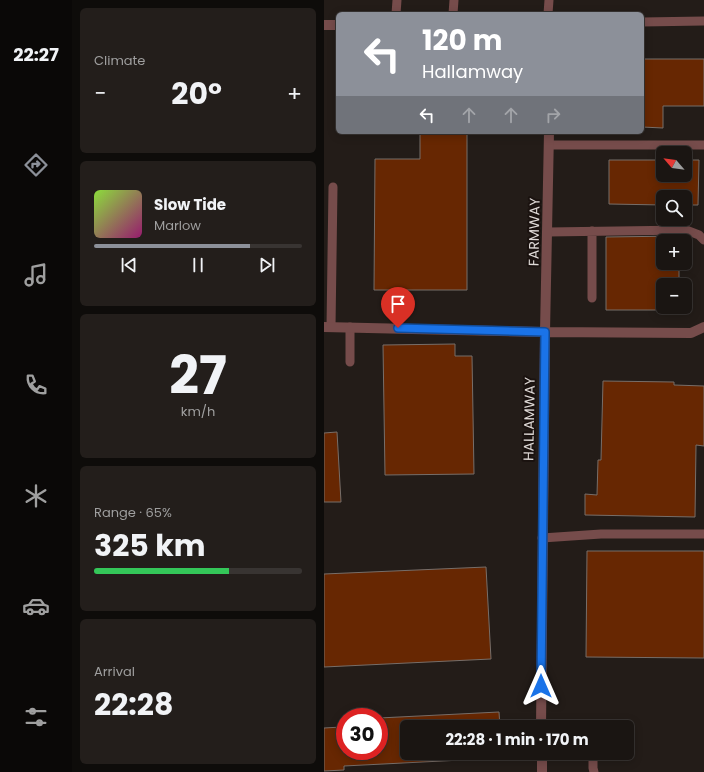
<!DOCTYPE html>
<meta charset="utf-8">
<style>
body{margin:0;font-family:Poppins,sans-serif;background:#231e1b;color:#f1f3f6;height:100vh;display:flex;flex-direction:column;font-size:15px;white-space:nowrap}
*{box-sizing:border-box;margin:0}
p{font-size:13px;color:#9f9f9f}
.icon{flex:none;width:22px;height:22px;fill:none;stroke:currentColor;stroke-width:2;stroke-linecap:round;stroke-linejoin:round}
.map{position:relative;flex:1;overflow:hidden}
.drawer{display:flex;flex-direction:column;gap:8px;padding:8px;background:#0e0c0a;width:252px}
.drawer>*{flex:none}
.top-card{position:absolute;left:12px;top:12px;width:308px;height:122px;border-radius:6px;box-shadow:0 2px 10px #0003,0 0 0 1px #383432;background:#8c9099;color:#fff;overflow:hidden}
.needle{width:26px;rotate:298deg}
.controls{position:absolute;left:332px;top:146px;display:grid;gap:8px}
.controls a{display:grid;place-items:center;width:36px;height:36px;border-radius:6px;background:#1a1512;box-shadow:0 2px 10px #0003,0 0 0 1px #383432;font-size:20px}
.speed{position:absolute;left:12px;top:708px;display:flex;gap:8px;font-size:20px;font-weight:700;text-align:center}
.speed>*{display:grid;place-content:center;width:52px;height:52px;border-radius:50%;background:#1a1512;box-shadow:0 2px 10px #0003,0 0 0 1px #383432;line-height:1}
.speed .limit{border:6px solid #d22;background:#fff;color:#111}
.pin{position:absolute;display:grid;place-items:center;width:34px;height:34px;color:#fff;margin:-41px -17px;border-radius:50% 50% 50% 0;rotate:-45deg;box-shadow:0 0 4px #0007}
.pin .icon{rotate:45deg}
.me{position:absolute;width:44px;margin:-22px;rotate:0deg;stroke-linejoin:round;filter:drop-shadow(0 0 3px #0008)}
.turn{display:flex;align-items:center;gap:14px;height:84px;padding:0 20px;font-size:18px}
.turn .icon{width:52px;height:52px;stroke-width:2.5}
.turn b{display:block;font-size:28px;line-height:34px}
.lanes{display:flex;align-items:center;height:38px;padding:0 20px;background:#0003;justify-content:center;gap:20px;direction:ltr}
.lanes .off{opacity:.35}
.big{font-size:30px;font-weight:700;line-height:1.1}
.drawer .widget{flex:1;display:flex;flex-direction:column;justify-content:center;gap:6px;min-width:0;padding:0 14px;border-radius:6px;background:#231e1b}
.drawer .dial{align-items:center;gap:0}
.dial b{font-size:52px;line-height:1}
.song{display:flex;align-items:center;gap:12px}
.cover{width:48px;height:48px;border-radius:6px;background:linear-gradient(135deg,hsl(90 70% 55%),hsl(320 70% 35%))}
.played{height:4px;border-radius:2px;background:linear-gradient(90deg,#8c9099 75%,#383432 75%)}
.keys{display:flex;justify-content:space-around;direction:ltr}
.heat{display:flex;justify-content:space-between;align-items:center;font-size:22px;direction:ltr}
.charge{height:6px;border-radius:3px;background:linear-gradient(90deg,#34c759 65%,#383432 0)}
.trip{position:absolute;left:76px;top:720px;width:234px;height:40px;border-radius:6px;background:#1a1512;box-shadow:0 2px 10px #0003,0 0 0 1px #383432;font-weight:700;line-height:40px;text-align:center}
main{display:flex;flex:1;min-height:0}
.tab-bar{display:flex;flex-direction:column;width:72px;justify-content:space-around;align-items:center;background:#0a0807;color:#9f9f9f}
.tab-bar .icon{width:28px;height:28px}
.tab-bar .on{color:#8c9099}
.tab-bar b{font-size:18px;color:#f1f3f6}
.map>svg:first-child{display:block}
.building{fill:#672702;stroke:#776e69}
.lines{fill:none;stroke-linecap:round;stroke-linejoin:round}
.lane{stroke:#764c4b;stroke-width:9}
.street{stroke:#764c4b;stroke-width:10}
.route-casing{stroke:#114b97;stroke-width:10}
.route{stroke:#1a73e8;stroke-width:7}
.labels{text-anchor:middle;stroke-width:4;stroke-linejoin:round;paint-order:stroke}
.street-label{font-size:14px;fill:#e0dbd8;stroke:#1a120f}
</style>
<main>
<nav class="tab-bar">
<b>22:27</b>
<svg class="icon on" aria-label="directions" viewBox="0 0 24 24"><path d="M12 3l9 9-9 9-9-9zM9 14v-3h6M13 9l2 2-2 2"/></svg>
<svg class="icon" aria-label="music" viewBox="0 0 24 24"><path d="M9 18V5l10-2v13"/><circle cx="6" cy="18" r="3"/><circle cx="16" cy="16" r="3"/></svg>
<svg class="icon" aria-label="phone" viewBox="0 0 24 24"><path d="M5 4h4l2 5-3 2q2 4 5 5l2-3 5 2v4C11 20 4 13 5 4z"/></svg>
<svg class="icon" aria-label="climate" viewBox="0 0 24 24"><path d="M12 3v18M4 7l16 10M4 17L20 7"/></svg>
<svg class="icon" aria-label="car" viewBox="0 0 24 24"><path d="M5 17H2v-5l4-1 3-4h7l3 4 3 1v5h-3M9 17h6M6 11h13"/><circle cx="7" cy="17" r="2"/><circle cx="17" cy="17" r="2"/></svg>
<svg class="icon" aria-label="filters" viewBox="0 0 24 24"><path d="M4 7h16M4 17h16"/><circle cx="9" cy="7" r="2"/><circle cx="15" cy="17" r="2"/></svg>
</nav>
<section class="drawer">
<div class="widget"><p>Climate</p>
<div class="heat"><a>−</a><b class="big">20°</b><a>+</a></div>
</div>
<div class="widget">
<div class="song"><i class="cover"></i><div><b>Slow Tide</b><p>Marlow</p></div></div>
<div class="played"></div>
<div class="keys"><svg class="icon" aria-label="previous" viewBox="0 0 24 24"><path d="M18 5L8 12l10 7zM5 5v14"/></svg><svg class="icon" aria-label="pause" viewBox="0 0 24 24"><path d="M8 5v14M16 5v14"/></svg><svg class="icon" aria-label="next" viewBox="0 0 24 24"><path d="M6 5l10 7-10 7zM19 5v14"/></svg></div>
</div>
<div class="widget dial"><b>27</b><p>km/h</p></div>
<div class="widget"><p>Range · 65%</p><b class="big">325 km</b><div class="charge"></div></div>
<div class="widget"><p>Arrival</p><b class="big">22:28</b></div>
</section>
<div class="map">
<svg width="380" height="772" viewBox="0 0 380 772">
<rect width="100%" height="100%" fill="#231c18"/>
<path class="building" d="M318 59H380V106H339V128L318 127Z
M96 132H143V290H50L51 159H96Z
M285 160H339V175H361V160H375L374 205H361V197H339V205L285 204Z
M355 236V241H339V263H355V285H339V307H354V310H282V237Z
M131 344V356H148L150 474 61 475 59 345Z
M279 381 350 382V385L380 386V446L372 445 371 517 261 515V494L273 495 274 460H277Z
M13 432 17 502H0V433Z
M263 551H380V658L262 657Z
M162 567 167 659 0 667V574Z
M175 712 176 727H83V753H177V758L20 766V770L0 771V728L18 727 19 751H55V718Z"/>
<g class="lines">
<path class="lane" d="M72 14 73 0
M129 14 130 0
M224 14 225 0
M318 22 380 21
M225 145H380
M268 231V298
M224 232 362 230 375 235 380 240
M7 327 9 187
M26 327V362
M218 538 277 534H380
M269 753V768L270 772"/>
<path class="street" d="M0 25H14
M0 327 221 332 367 333 380 327
M217 727 221 332 225 132
M218 753V772"/>
</g>
<g class="lines">
<defs>
<path id="route" d="M74 328 221 332 217 686"/>
</defs>
<use href="#route" class="route-casing"/>
<use href="#route" class="route"/>
</g>
<g class="labels">
<g class="street-label">
<text transform="translate(210 232) rotate(-89)" y="5">FARMWAY</text>
<text transform="translate(205 419) rotate(-89)" y="5">HALLAMWAY</text>
</g>
</g>
</svg>
<div class="controls">
<a><svg class="needle" viewBox="-14 -14 28 28"><path d="M0-13l5 13h-10z" fill="#e53935"/><path d="M0 13l5-13h-10z" fill="#9f9f9f"/></svg></a>
<a><svg class="icon" aria-label="search" viewBox="0 0 24 24"><circle cx="10" cy="10" r="6"/><path d="M15 15l6 6"/></svg></a>
<a>+</a>
<a>−</a>
</div>
<div class="speed"><div class="limit">30</div></div>
<div class="pin" style="left:74px;top:328px;background:#d93025"><svg class="icon" aria-label="arrive" viewBox="0 0 24 24"><path d="M6 21V4h12l-3 4 3 4H6"/></svg></div>
<svg class="me" style="left:217px;top:686px" viewBox="-20 -20 40 40"><path d="M0-17L14 15 0 8-14 15z" fill="#1a73e8" stroke="#fff" stroke-width="4"/></svg>
<div class="trip">22:28 · 1 min · 170 m</div>
<div class="top-card">
<div class="turn"><svg class="icon" aria-label="left" viewBox="0 0 24 24"><path d="M17 20v-9H6M10 6l-5 5 5 5"/></svg><div><b>120 m</b>Hallamway</div></div>
<div class="lanes"><svg class="icon" aria-label="left" viewBox="0 0 24 24"><path d="M17 20v-9H6M10 6l-5 5 5 5"/></svg><svg class="icon off" aria-label="ahead" viewBox="0 0 24 24"><path d="M12 20V5M6 11l6-6 6 6"/></svg><svg class="icon off" aria-label="ahead" viewBox="0 0 24 24"><path d="M12 20V5M6 11l6-6 6 6"/></svg><svg class="icon off" aria-label="right" viewBox="0 0 24 24"><path d="M7 20v-9h11M14 6l5 5-5 5"/></svg></div>
</div>
</div>
</main>
